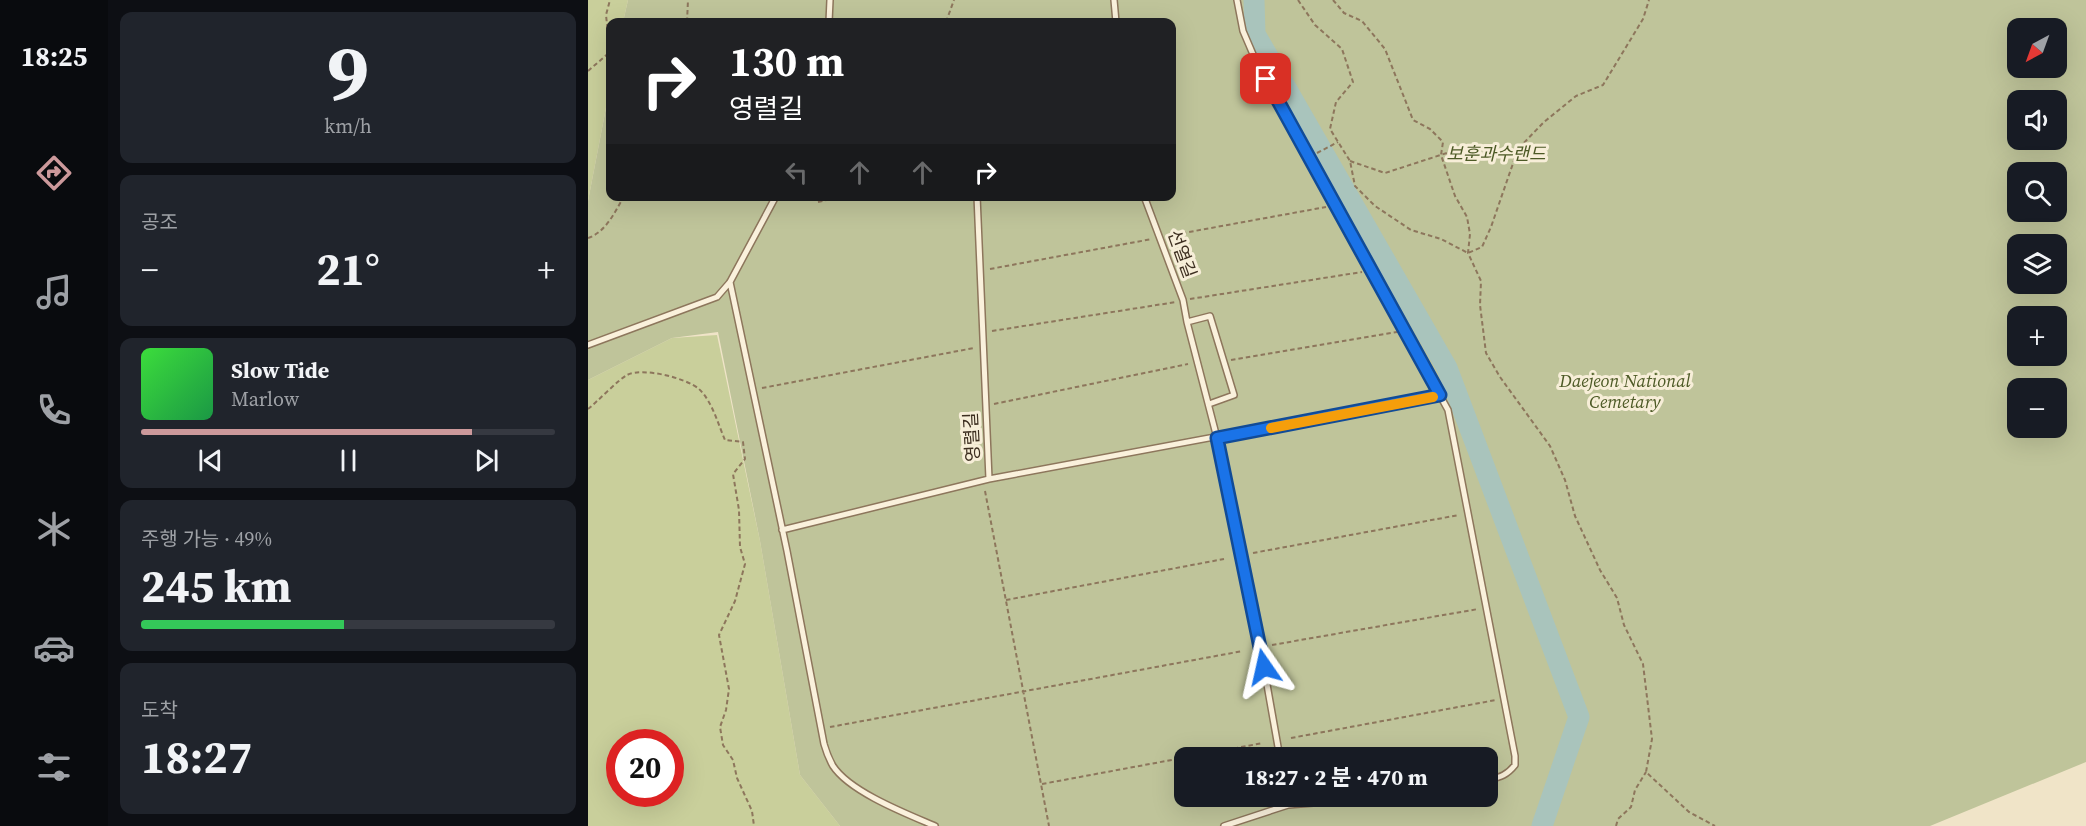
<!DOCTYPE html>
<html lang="ko">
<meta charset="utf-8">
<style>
body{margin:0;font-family:"Source Serif 4","Noto Sans KR",serif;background:#20242c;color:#f1f3f6;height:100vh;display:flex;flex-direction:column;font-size:22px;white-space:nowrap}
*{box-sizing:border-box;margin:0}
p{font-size:20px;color:#9ea1a6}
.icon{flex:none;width:33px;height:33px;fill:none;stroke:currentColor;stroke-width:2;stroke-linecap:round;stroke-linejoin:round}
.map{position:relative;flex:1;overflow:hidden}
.drawer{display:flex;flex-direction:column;gap:12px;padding:12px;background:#0d0f14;width:480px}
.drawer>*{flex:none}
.hud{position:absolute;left:18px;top:18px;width:570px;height:183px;border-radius:12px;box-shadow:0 6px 24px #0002;background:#202124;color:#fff;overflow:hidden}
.needle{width:39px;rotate:221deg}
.tools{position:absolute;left:1419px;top:18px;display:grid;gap:12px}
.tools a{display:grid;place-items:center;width:60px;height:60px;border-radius:12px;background:#171b24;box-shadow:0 6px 24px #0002;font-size:30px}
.speed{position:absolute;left:18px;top:729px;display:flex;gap:12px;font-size:30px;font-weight:700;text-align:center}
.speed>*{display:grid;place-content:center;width:78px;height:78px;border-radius:50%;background:#171b24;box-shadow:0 6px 24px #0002;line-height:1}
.speed .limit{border:9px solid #d22;background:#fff;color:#111}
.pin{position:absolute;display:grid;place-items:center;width:51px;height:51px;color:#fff;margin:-26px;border-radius:12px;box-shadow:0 3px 9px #0006}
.me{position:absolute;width:66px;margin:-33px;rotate:349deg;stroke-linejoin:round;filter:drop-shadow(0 0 4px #0008)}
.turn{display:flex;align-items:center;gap:21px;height:126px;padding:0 24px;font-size:27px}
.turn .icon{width:78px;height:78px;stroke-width:2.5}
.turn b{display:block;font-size:42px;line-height:51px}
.lanes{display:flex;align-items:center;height:57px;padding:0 24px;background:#0003;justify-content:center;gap:30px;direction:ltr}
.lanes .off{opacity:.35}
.big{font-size:45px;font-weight:700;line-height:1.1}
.drawer .tile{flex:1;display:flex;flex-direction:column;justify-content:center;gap:9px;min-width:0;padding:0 21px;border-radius:12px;background:#20242c}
.drawer .dial{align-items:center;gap:0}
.dial b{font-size:78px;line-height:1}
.song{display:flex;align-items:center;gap:18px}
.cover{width:72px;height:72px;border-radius:9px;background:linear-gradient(135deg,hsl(120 70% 55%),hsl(140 70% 35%))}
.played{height:6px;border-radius:3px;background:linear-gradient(90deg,#cc999b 80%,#363941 80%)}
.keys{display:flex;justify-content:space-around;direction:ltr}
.heat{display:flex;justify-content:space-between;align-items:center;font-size:33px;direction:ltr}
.charge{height:9px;border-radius:4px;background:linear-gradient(90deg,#34c759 49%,#363941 0)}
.trip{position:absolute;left:586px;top:747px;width:324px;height:60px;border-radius:12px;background:#171b24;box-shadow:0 6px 24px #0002;font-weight:700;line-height:60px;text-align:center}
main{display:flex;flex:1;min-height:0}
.dock{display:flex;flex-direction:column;width:108px;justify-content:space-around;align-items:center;background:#090b0e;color:#9ea1a6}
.dock .icon{width:42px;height:42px}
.dock .selected{color:#cc999b}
.dock b{font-size:27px;color:#f1f3f6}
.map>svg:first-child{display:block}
.green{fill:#c9cf9b;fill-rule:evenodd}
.cemetery{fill:#bfc49a;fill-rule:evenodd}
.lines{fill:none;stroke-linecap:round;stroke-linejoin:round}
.river{stroke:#a9c4bc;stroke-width:21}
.lane-casing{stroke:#8d765c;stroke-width:8}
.path{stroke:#8d765c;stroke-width:2;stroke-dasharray:4.5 3;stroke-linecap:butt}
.lane{stroke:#faf1dc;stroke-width:5}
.route-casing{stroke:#114b97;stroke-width:15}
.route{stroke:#1a73e8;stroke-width:10}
.slow{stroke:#f59e0b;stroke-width:10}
.labels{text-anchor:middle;stroke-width:6;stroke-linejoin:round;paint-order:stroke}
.park-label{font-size:18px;font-style:italic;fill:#4d5a26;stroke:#f7eed8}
.street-label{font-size:18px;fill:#3d2e20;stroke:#f7eed8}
</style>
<main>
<nav class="dock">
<b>18:25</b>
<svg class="icon selected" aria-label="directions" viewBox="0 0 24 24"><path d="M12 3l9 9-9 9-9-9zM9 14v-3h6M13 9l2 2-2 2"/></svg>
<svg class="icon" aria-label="music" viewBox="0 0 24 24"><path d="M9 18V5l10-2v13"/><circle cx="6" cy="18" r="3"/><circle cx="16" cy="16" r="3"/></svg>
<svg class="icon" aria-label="phone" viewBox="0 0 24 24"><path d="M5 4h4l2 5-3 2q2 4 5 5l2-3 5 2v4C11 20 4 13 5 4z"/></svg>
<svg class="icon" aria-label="climate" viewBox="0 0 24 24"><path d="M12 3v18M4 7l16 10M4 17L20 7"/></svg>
<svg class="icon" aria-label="car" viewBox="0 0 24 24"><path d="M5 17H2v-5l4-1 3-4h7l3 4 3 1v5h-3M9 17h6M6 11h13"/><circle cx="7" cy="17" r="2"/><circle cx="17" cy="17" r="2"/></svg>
<svg class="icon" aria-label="filters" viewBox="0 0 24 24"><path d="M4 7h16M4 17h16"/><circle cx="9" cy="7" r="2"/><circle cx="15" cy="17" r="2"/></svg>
</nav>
<section class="drawer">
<div class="tile dial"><b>9</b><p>km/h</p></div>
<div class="tile"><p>공조</p>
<div class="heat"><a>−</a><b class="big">21°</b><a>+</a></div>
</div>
<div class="tile">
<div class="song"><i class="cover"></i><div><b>Slow Tide</b><p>Marlow</p></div></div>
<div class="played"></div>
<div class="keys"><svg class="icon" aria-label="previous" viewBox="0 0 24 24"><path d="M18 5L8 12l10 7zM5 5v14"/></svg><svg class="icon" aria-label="pause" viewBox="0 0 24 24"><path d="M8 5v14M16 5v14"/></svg><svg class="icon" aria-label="next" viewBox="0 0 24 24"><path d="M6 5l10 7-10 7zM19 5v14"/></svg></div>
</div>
<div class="tile"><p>주행 가능 · 49%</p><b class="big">245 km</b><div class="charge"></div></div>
<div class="tile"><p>도착</p><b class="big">18:27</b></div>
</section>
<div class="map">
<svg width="1498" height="826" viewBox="0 0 1498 826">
<rect width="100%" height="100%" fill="#f0e4c8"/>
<path class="green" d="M0 0H40L35 22H22V87L0 201Z
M129 335 172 541 212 775 252 826H0V380L84 338ZM32 742H82V794H32Z"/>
<path class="cemetery" d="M40 0H1498V762L1342 826H252L212 775 172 541 130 332 84 338 0 380V201L22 87V196H584V22H35ZM1430 28H1468V68H1430ZM1430 100H1468V140H1430ZM1430 172H1468V212H1430ZM1430 244H1468V284H1430ZM1430 316H1468V356H1430ZM1430 388H1468V428H1430ZM597 758H900V796H597Z"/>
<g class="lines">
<path class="river" d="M666 0 667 34 859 368 991 717 954 826"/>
<defs>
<path id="lane" d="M526 0 528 22
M649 0 655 31 667 59 860 410 927 756V765C919 775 913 777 900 780
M241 22 242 0
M389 196 401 479 852 395
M556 196 595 300 599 322 629 438 672 645 692 758
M142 282 199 551 236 744C238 751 241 759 245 766 262 792 319 814 347 826
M599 322 622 316 646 395 621 404
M0 345 129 297 142 282 188 196
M194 530 401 479
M699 796 700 805
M636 826 700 805 814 796"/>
</defs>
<use href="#lane" class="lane-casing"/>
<path class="path" d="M710 0 727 25 754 49 765 82 748 102 742 129 762 161 767 186 787 206 823 230 853 239 880 253 894 247 903 227 930 149 956 122 988 96 1015 85 1055 19 1061 0
M745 0 756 13 774 21 797 49 825 120 842 129 855 142 853 155 867 196 879 217 882 234 880 253 893 281 892 305 898 353 912 377 962 446 977 480 987 516 1012 570 1029 598 1036 625 1055 664 1064 739 1058 772 1101 812 1127 826
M99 22 100 0
M358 22 366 0
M0 71 22 52 18 15 22 0
M729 153 750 142
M762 161 797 173 868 150 930 149
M230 202 257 196
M579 236 738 207
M0 238C18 232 27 212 36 196
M402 269 564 239
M602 299 774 272
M404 331 588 302
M643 360 809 332
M174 388 386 348
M406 404 600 364
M0 409C9 402 30 380 39 375 55 367 98 378 111 389 124 401 130 424 137 440L155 442 157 459 145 474 151 510 152 547 157 564 147 601 131 635 141 689 138 710 132 727 135 745 145 760 149 778 164 811 166 826
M397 491 461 826
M665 553 871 515
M418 600 636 559
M684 645 890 609
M242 727 655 651
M703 738 908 700
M454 784 675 743
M1028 826 1030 819 1043 807 1047 790 1058 772"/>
<use href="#lane" class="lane"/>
</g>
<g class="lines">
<defs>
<path id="route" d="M676 667 629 438 852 395 678 79"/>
</defs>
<use href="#route" class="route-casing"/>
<use href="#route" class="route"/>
<path class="slow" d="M683 428 845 397"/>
</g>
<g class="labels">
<g class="park-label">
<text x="908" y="160">보훈과수랜드</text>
<text x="1037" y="387">Daejeon National<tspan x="1037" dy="21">Cemetary</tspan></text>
</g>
<g class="street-label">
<text transform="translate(594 254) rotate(70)" y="6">선열길</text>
<text transform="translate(384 437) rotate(-93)" y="6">영렬길</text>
</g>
</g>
</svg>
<div class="tools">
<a><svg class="needle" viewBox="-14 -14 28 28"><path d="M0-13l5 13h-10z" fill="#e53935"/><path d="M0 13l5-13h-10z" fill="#9ea1a6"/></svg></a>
<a><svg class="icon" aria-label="sound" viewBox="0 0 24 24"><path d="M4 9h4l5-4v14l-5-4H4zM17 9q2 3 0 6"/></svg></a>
<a><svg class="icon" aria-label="search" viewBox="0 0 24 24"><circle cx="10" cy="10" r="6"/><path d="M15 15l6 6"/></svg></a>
<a><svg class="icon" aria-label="layers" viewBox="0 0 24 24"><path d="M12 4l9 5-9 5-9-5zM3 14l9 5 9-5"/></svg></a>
<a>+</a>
<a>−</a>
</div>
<div class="speed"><div class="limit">20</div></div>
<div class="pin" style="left:678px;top:79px;background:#d93025"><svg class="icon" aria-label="arrive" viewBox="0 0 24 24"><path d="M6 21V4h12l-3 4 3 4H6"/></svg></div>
<svg class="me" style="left:676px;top:667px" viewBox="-20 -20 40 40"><path d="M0-17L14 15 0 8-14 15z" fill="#1a73e8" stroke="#fff" stroke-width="4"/></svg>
<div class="trip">18:27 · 2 분 · 470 m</div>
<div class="hud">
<div class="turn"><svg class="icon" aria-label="right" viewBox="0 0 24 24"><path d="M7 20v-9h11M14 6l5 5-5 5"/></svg><div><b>130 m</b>영렬길</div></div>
<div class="lanes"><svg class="icon off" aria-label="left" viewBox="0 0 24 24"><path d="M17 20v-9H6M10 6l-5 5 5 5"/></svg><svg class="icon off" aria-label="ahead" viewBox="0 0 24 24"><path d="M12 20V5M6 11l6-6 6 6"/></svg><svg class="icon off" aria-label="ahead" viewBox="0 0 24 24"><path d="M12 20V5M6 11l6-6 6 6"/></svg><svg class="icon" aria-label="right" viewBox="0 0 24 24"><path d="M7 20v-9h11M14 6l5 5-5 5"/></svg></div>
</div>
</div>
</main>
